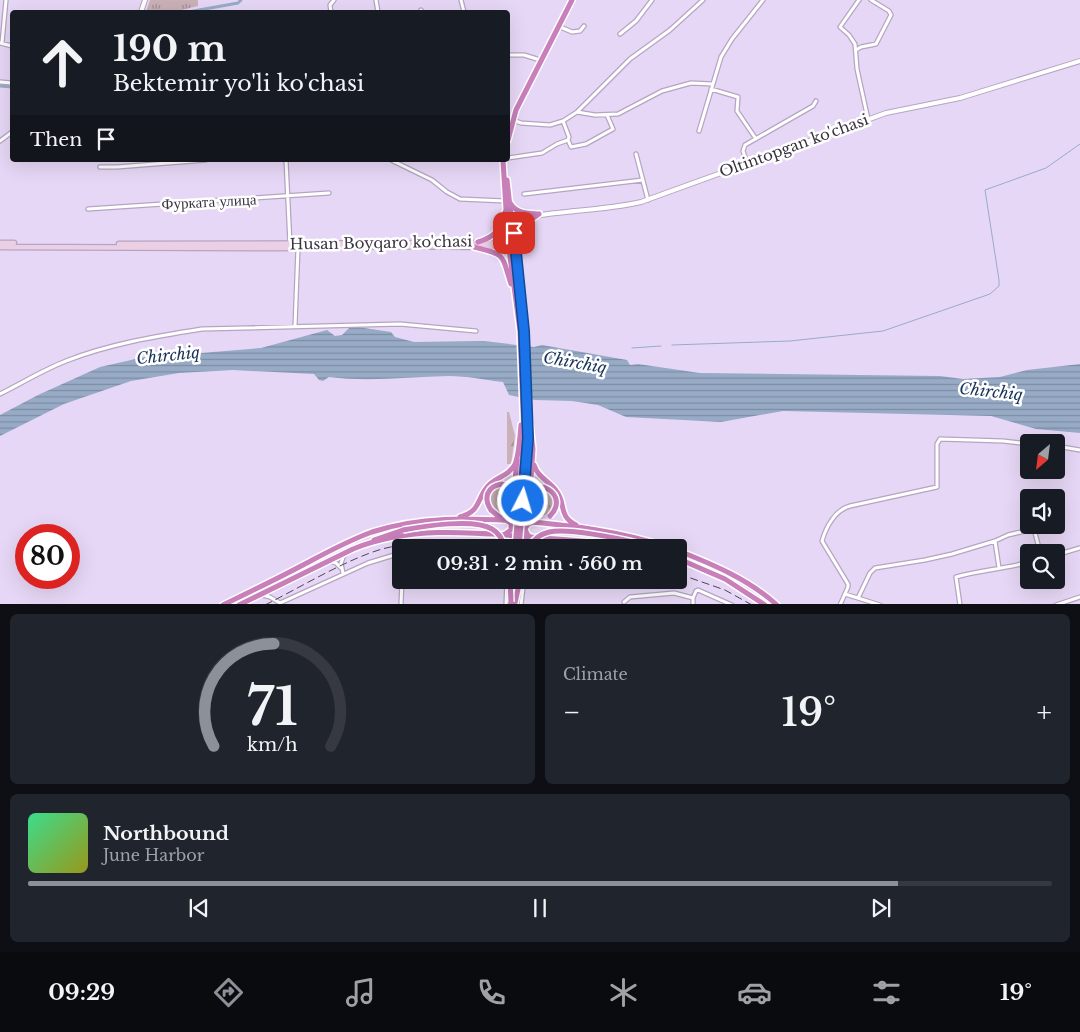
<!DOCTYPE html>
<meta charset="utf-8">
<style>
body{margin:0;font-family:"Libre Baskerville",serif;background:#20242c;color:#f1f3f6;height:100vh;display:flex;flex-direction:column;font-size:19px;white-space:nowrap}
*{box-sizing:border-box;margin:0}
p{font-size:16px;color:#9ea1a6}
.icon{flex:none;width:28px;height:28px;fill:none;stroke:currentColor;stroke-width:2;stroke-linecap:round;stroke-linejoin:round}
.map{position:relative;height:604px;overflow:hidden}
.drawer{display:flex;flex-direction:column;gap:10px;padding:10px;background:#0d0f14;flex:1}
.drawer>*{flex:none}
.guide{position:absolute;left:10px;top:10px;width:500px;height:152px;border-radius:5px;box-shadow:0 5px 20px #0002;background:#171b24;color:#f1f3f6;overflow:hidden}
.needle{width:32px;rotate:208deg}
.fabs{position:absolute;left:1020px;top:434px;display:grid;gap:10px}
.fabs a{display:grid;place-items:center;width:45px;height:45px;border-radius:5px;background:#171b24;box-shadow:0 5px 20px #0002;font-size:25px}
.speed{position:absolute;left:15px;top:524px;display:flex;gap:10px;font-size:25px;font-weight:700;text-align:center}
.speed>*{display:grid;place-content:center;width:65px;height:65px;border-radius:50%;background:#171b24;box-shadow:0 5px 20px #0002;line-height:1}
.speed .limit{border:8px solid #d22;background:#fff;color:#111}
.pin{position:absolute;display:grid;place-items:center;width:42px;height:42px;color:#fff;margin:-21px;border-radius:10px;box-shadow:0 2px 8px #0006}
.me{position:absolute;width:55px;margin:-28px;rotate:5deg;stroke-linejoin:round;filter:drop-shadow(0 0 4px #0008)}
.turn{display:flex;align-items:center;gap:18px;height:105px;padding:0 20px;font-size:22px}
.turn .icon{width:65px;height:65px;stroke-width:2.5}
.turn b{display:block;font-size:35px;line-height:42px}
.then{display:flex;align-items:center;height:48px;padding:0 20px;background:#0003;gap:10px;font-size:19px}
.big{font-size:38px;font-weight:600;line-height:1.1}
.drawer .card{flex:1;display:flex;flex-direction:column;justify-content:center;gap:8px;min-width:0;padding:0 18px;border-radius:8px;background:#20242c}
.drawer .dial{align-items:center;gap:0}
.dial svg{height:130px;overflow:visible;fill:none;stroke:#363941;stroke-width:7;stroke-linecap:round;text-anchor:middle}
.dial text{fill:#f1f3f6;stroke:none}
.song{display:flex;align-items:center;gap:15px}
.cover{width:60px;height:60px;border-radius:8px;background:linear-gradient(135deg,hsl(150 70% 55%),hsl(60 70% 35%))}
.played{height:5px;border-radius:2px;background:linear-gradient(90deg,#8c9099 85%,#363941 85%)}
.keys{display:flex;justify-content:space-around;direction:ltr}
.heat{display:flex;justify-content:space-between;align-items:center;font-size:28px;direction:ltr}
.drawer .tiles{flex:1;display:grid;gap:10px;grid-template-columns:1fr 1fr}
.card:last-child{grid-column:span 2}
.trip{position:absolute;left:392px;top:539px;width:295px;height:50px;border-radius:5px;background:#171b24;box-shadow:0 5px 20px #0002;font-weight:600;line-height:50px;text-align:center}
.tab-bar{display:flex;height:80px;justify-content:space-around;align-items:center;background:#090b0e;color:#9ea1a6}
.tab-bar .icon{width:35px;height:35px}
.tab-bar .active{color:#8c9099}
.tab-bar b{font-size:22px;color:#f1f3f6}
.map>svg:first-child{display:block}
.grass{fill:url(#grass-tufts)}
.forest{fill:url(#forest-firs)}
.water{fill:url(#water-rules)}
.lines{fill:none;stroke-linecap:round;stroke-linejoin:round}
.stream{stroke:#98abc6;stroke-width:1}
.canal{stroke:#98abc6;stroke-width:3}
.minor-casing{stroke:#b5a5c2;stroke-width:5.5}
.tertiary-casing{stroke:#b5a5c2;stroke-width:6}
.secondary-casing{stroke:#b5a5c2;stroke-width:7}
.trunk-casing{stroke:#fff;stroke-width:8}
.minor{stroke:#fff;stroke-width:3}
.tertiary{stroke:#fff;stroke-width:4}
.secondary{stroke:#ebcfe5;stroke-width:4.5}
.trunk{stroke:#c87fba;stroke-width:5}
.rail{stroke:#4d4554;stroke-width:1;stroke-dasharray:8 4;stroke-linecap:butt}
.trunk-bridge-casing{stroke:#fff;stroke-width:8;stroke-linecap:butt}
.trunk-bridge{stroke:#c87fba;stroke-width:5}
.route-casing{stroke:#114b97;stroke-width:12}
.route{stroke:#1a73e8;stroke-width:9}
.labels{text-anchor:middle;stroke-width:5;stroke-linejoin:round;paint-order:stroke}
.street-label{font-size:15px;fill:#3a3340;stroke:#fff}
.water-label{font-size:16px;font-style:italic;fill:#193358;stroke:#fff}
</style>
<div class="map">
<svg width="1080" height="605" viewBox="0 0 1080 605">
<defs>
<pattern id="grass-tufts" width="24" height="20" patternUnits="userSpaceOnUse" patternTransform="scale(1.25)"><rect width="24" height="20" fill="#cab0b7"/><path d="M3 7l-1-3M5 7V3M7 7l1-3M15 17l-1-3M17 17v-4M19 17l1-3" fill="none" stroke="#a59096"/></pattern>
<pattern id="forest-firs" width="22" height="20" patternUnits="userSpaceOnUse" patternTransform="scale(1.25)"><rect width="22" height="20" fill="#cab0b7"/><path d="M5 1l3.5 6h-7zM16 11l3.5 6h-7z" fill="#a59096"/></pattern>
<pattern id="water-rules" width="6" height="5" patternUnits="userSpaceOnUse" patternTransform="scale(1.25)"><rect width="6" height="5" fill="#98abc6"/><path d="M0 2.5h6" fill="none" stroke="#7d8ca2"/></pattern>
</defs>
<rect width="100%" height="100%" fill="#e7d7f6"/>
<path class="grass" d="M150 0H198V6L182 10 181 12H146Z
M501 486 511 490 510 507 514 513C501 512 487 510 491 494L495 488Z
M541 489C554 494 560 510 544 515 538 517 532 515 527 514L532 507 533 491Z"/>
<path class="forest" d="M507 412H509L515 436 511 464H507Z"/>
<path class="water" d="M351 326 391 332 395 337 414 342 484 341 534 347 542 345 627 360 630 365 638 364 700 373 940 376 963 379 1000 377 1027 370 1080 364V433L1036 429 991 416 783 411 721 422 626 417 598 405 572 401 535 400 509 395 503 382C485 380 467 376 449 376 409 377 368 382 329 377L323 381 319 380 314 374 233 370 179 373 131 381 64 404 0 436V415L38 395 100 367 158 354 201 353 261 348 327 330 335 336 342 335Z"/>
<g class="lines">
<path class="stream" d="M672 345 790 341 883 331 990 294 999 286V280L985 190 1046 168 1080 144
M632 348 661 346"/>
<path class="canal" d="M188 12 238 3 241 0
M0 86 12 87"/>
<defs>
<path id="minor" d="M376 0 378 12
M461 0 464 12
M859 0 840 27 849 35 855 44 857 69 868 119
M421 10 422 12
M331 12 330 5 334 0
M558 26 572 32 580 31 584 26
M620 34 636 21 652 0
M0 43 12 46
M2 43 6 0
M856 50 861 47 876 44 891 15 889 11 871 0
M508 55H524L537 59
M0 82 12 83
M711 89 738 97 737 111 756 139
M577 112 595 115 618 114 662 91 691 83 713 84
M513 120 521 123 550 125 563 121 577 112 630 59 670 30 703 0
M563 121 569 137 568 140
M699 131 721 57 732 39 763 0
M0 141 12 132
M636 154 648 200
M508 158 542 153 557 144 568 140 571 147 586 144 613 129 607 115
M286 160 290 244
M391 160 432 180 447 192 460 199 505 201
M747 163 743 151 745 145 813 106 816 101
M100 167H117L206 160
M524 194 643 180
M88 209 329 193
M295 326 298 248
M0 394C22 383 43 370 66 361 109 344 157 336 202 329L400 324 476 331
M1056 446 1080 450
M1056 523H1058
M1034 529 1040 552
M995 541 999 568
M1056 555 1080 548
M330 561 336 563 341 568
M343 573 341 563 344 555
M845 594 880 605
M262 595 270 597 280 603 368 563 401 553
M858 598 870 573 875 568 925 560 952 554 995 541 1008 535 1050 525
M624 602 630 597 674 593 693 598
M401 605 402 580
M506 605 507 580
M521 605 524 580
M693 605V598L696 591 698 590 732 605
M840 605 848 587V584L822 541C826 527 835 510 850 506L937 487V444L940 439 1003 441 1029 444
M960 605 956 577C980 570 1005 569 1029 562
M1056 605 1080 597"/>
<path id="tertiary" d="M141 12 145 0
M510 223C532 214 552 214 575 211 597 209 619 207 641 202L886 113 960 98 1080 61"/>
<path id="secondary" d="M0 243H14
M119 244 511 243
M0 247 280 248 392 246 495 247 512 245"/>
<path id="trunk" d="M508 140 516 110 572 0
M503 160 508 242 520 331 524 437 519 500
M507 180 524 331 527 453
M511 204C517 214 528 213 539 214
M516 241 522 226 539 214
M478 242C495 237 501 229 505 212
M474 247C506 255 501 253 511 284
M517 459 513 504 516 509C522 512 527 511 529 505L533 449 530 425
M534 465C538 478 550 481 557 492 566 504 558 516 576 525
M491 510 498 516 511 523V530L505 534
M460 517C481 511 476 500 488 486 496 477 509 476 515 464 519 455 520 436 521 425
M530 537 527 534 525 529 528 524 531 523
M374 540 403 530
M637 543 653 548
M679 551C714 565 748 579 777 605
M679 559 725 579 765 605
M515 603 520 580
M223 605C249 592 275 580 301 566 324 554 347 541 372 532 421 516 468 518 518 521 570 525 621 531 671 548
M239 605 353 549C410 526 471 532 531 537 566 540 601 541 634 548"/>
</defs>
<use href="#minor" class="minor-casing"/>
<use href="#tertiary" class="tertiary-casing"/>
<use href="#secondary" class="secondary-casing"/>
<use href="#trunk" class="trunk-casing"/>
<use href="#minor" class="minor"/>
<use href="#tertiary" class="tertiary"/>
<use href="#secondary" class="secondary"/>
<use href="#trunk" class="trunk"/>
<path class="rail" d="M679 574 725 590 752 605
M265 605C301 587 345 560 382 549 432 536 494 544 545 548"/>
<defs>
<path id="trunk-bridge" d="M524 498C535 473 571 495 550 516
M491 510C483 498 487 486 502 484L513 488 519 501 515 548
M403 530C424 526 474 518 492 529 499 533 503 540 505 548
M519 548 527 453
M528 548C533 540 540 534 549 532 568 528 618 538 637 543
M510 580 511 602"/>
</defs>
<use href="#trunk-bridge" class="trunk-bridge-casing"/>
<use href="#trunk-bridge" class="trunk-bridge"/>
</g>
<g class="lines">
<defs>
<path id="route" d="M514 233 524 331 528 438 523 501"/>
</defs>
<use href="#route" class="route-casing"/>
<use href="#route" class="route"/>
</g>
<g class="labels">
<g class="street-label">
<text transform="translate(794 146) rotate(-20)" y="5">Oltintopgan ko'chasi</text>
<text transform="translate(209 202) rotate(-3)" y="5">Фурката улица</text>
<text transform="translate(381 243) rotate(-1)" y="5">Husan Boyqaro ko'chasi</text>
</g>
<g class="water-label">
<text transform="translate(168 355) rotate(-6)" y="6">Chirchiq</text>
<text transform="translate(575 362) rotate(10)" y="6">Chirchiq</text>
<text transform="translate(991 391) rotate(6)" y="6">Chirchiq</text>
</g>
</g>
</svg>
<div class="fabs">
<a><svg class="needle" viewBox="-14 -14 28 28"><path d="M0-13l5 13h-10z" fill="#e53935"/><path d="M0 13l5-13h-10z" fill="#9ea1a6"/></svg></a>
<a><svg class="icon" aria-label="sound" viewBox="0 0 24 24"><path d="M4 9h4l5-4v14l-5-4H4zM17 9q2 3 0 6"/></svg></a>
<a><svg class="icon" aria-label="search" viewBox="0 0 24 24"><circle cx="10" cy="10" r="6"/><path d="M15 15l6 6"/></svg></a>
</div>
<div class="speed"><div class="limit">80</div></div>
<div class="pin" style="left:514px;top:233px;background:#d93025"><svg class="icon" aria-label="arrive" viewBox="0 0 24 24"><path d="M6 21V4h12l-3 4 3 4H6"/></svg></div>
<svg class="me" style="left:523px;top:501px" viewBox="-20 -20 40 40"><circle r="17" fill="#1a73e8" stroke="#fff" stroke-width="3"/><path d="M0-11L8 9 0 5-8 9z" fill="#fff"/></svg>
<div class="trip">09:31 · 2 min · 560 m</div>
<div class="guide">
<div class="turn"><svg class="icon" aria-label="ahead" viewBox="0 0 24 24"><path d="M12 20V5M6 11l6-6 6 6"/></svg><div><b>190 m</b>Bektemir yo'li ko'chasi</div></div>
<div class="then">Then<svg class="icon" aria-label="arrive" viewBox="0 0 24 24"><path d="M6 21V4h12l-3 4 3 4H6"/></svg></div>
</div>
</div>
<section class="drawer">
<div class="tiles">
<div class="card dial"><svg viewBox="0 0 100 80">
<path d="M14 69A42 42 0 1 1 86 69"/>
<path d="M14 69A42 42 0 0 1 51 6" stroke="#8c9099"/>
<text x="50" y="56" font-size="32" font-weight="700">71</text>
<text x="50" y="72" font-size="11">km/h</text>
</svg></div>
<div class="card"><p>Climate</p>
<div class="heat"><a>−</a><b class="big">19°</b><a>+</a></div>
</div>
<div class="card">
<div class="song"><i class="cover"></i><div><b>Northbound</b><p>June Harbor</p></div></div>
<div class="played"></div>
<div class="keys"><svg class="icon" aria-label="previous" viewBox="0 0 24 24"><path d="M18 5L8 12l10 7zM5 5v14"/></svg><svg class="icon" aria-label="pause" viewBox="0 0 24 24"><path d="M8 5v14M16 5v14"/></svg><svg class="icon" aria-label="next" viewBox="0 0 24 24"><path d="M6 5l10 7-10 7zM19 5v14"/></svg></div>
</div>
</div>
</section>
<nav class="tab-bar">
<b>09:29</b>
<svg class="icon active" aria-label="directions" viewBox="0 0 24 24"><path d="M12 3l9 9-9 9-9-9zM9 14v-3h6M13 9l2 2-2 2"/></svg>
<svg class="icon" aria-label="music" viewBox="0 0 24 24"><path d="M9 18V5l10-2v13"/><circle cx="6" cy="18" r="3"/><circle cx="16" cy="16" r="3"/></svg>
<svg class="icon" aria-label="phone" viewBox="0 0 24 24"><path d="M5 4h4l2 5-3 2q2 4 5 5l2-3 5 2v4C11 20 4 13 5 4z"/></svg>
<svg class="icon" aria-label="climate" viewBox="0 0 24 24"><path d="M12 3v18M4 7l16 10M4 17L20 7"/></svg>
<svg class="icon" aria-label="car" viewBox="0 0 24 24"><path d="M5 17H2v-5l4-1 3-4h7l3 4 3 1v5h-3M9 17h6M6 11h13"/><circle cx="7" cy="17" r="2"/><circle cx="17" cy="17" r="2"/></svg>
<svg class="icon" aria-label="filters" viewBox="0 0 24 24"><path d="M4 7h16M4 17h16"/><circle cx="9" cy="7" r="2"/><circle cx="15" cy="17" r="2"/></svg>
<b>19°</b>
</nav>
